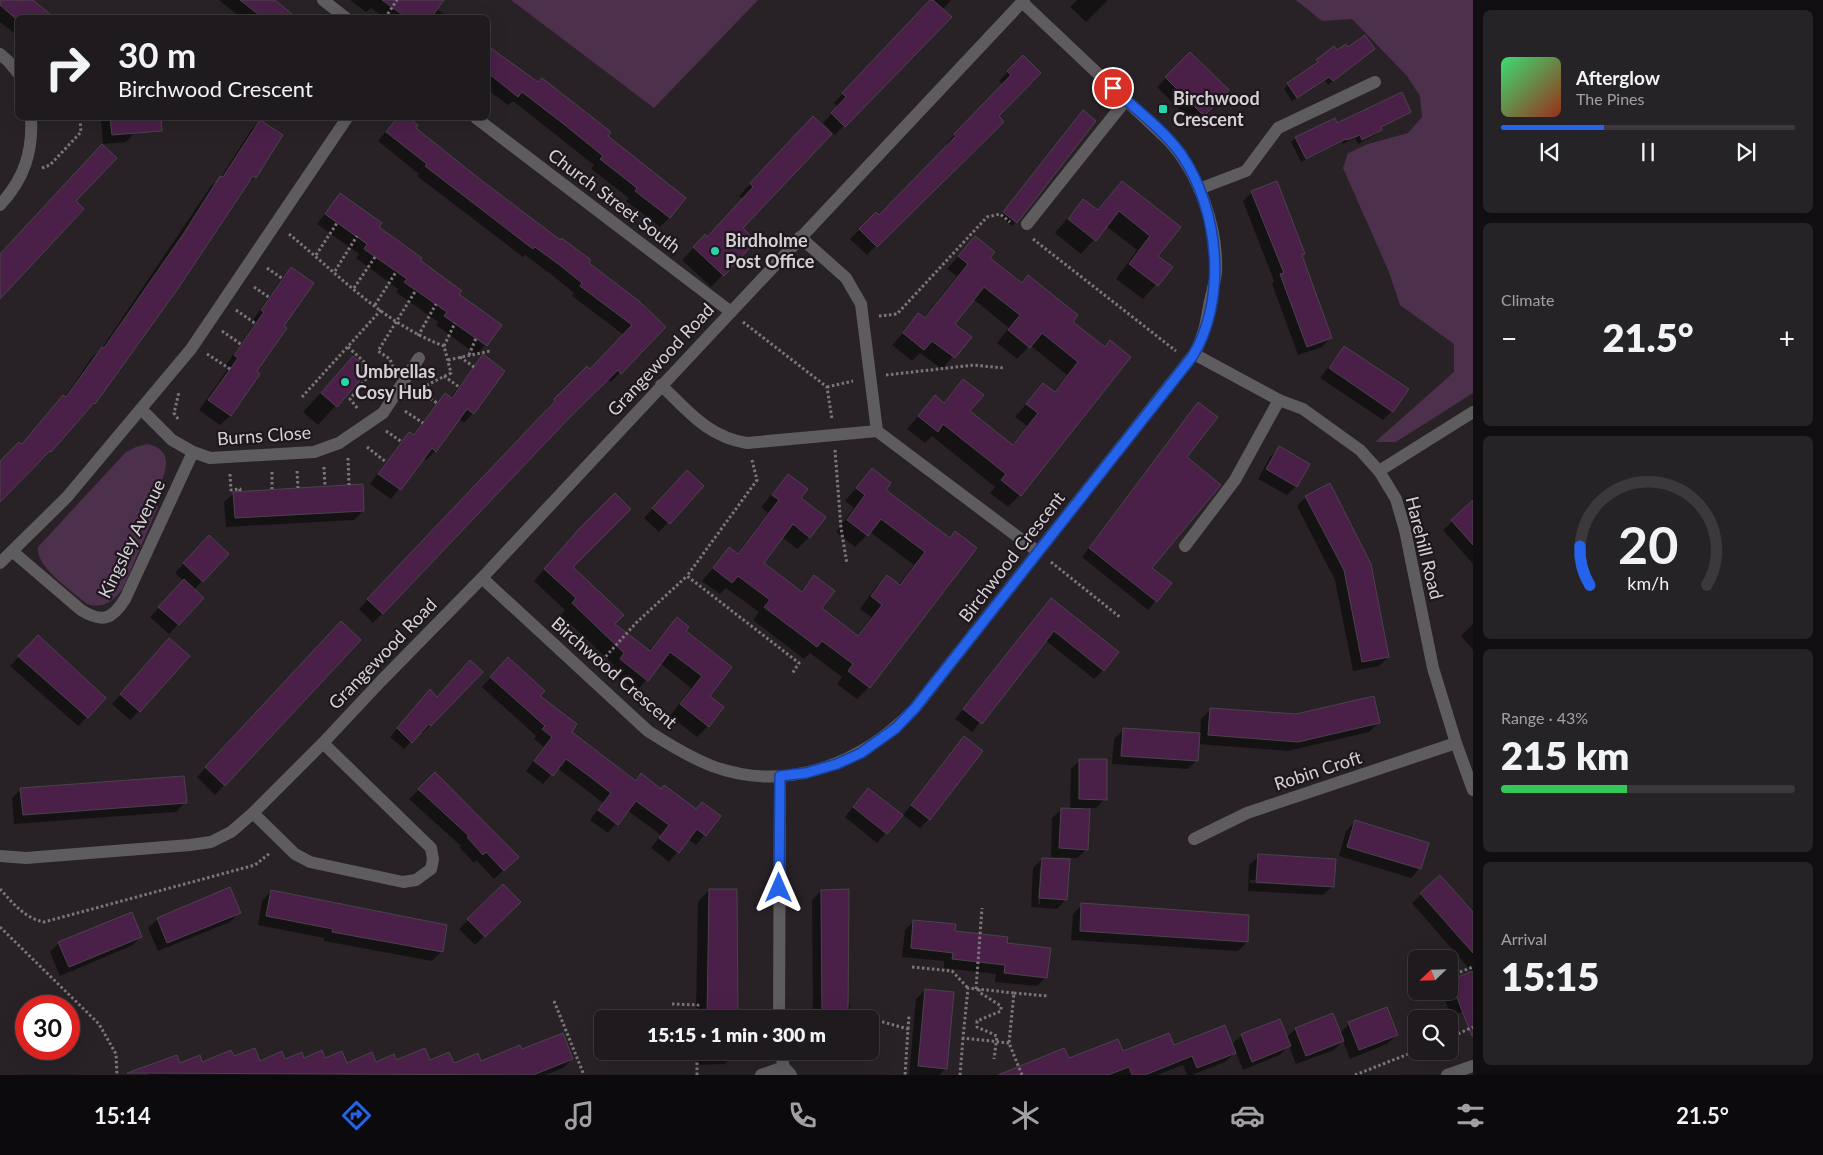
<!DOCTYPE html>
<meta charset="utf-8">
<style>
body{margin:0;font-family:Lato,sans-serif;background:#262326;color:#f1f3f6;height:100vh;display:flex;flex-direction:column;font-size:19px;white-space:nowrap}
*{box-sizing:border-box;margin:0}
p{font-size:16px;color:#a1a1a4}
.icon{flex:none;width:28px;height:28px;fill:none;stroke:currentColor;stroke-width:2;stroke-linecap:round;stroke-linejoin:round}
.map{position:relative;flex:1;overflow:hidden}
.details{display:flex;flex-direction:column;gap:10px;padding:10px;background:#100e10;width:350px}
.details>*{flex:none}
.banner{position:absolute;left:15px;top:15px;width:475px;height:105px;border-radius:8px;box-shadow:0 5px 20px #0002,0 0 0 1px #3c383b;background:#1e1a1d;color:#f1f3f6;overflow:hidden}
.needle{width:32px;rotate:247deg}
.buttons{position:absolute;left:1408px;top:950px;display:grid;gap:10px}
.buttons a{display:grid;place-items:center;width:50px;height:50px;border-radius:8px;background:#1e1a1d;box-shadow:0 5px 20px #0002,0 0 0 1px #3c383b;font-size:25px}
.speed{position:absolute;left:15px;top:995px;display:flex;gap:10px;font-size:25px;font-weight:700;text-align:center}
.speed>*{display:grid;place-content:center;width:65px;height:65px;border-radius:50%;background:#1e1a1d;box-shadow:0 5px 20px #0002,0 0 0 1px #3c383b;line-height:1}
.speed .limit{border:8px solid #d22;background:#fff;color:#111}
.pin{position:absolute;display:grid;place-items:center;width:42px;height:42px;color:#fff;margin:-21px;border:2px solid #fff;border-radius:50%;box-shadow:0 1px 5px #0007}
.me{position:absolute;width:55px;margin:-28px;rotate:0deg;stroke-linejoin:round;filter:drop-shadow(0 0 4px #0008)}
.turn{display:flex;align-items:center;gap:18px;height:105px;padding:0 20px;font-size:22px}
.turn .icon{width:65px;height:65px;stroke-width:2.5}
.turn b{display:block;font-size:35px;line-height:42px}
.big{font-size:38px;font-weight:800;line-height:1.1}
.details .card{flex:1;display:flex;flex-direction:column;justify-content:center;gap:8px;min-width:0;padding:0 18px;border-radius:8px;background:#262326}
.details .dial{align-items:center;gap:0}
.dial svg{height:130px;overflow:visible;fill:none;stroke:#3c383b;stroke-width:7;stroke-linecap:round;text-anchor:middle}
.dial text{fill:#f1f3f6;stroke:none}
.song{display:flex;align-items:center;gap:15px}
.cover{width:60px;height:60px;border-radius:8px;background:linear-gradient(135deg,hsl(140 70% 55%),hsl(10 70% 35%))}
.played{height:5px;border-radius:2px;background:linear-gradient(90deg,#2563eb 35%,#3c383b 35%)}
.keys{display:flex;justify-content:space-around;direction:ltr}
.heat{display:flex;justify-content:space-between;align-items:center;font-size:28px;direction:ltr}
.charge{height:8px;border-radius:4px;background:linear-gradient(90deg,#34c759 43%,#3c383b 0)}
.trip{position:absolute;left:594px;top:1010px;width:285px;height:50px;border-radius:8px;background:#1e1a1d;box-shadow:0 5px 20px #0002,0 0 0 1px #3c383b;font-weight:800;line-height:50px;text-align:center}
.dock{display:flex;height:80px;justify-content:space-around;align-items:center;background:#0c0a0c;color:#a1a1a4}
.dock .icon{width:35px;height:35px}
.dock .on{color:#2563eb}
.dock b{font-size:22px;color:#f1f3f6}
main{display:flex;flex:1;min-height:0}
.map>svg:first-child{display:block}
.green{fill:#4d304b}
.shadow{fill:#0007;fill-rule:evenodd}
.building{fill:#4a2049;stroke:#4a444a}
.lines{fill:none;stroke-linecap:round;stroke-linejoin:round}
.path{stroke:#7b767a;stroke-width:3;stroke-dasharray:2.5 2.5;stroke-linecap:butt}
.service{stroke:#5f5c5f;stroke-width:12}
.minor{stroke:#5f5c5f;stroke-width:12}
.tertiary{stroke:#5f5c5f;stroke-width:12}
.route-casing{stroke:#184099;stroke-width:12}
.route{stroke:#2563eb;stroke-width:9}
.poi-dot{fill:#26d5ae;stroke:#1e181e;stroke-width:2}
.labels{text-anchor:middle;stroke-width:4.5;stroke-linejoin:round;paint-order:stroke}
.poi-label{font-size:18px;font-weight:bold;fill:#d4d0d4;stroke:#1e181e;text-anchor:start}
.street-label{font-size:18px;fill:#d4d0d4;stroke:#1e181e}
</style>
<main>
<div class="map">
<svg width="1473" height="1075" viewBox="0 0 1473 1075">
<rect width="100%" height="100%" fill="#282227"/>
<path class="green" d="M511 0H758L654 108Z
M1296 0H1473V393L1396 442H1375L1454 372V344L1400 305 1389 272 1343 168 1348 153 1368 144 1408 133 1422 117 1420 96 1407 76 1352 19 1322 21Z
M147 444C181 451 161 481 152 502L158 507 123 588C114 601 104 609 87 604 72 591 35 567 38 547L126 452 136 447Z"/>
<path class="shadow" d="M0 0H30L18 18V36L0 22Z
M219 0H273L295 18H241Z
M350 0H442L436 8 449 18H385L371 8 366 12Z
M931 0H951L942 10 950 17 835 135 823 123 838 107 834 103Z
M1077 0H1108L1086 22 1070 7Z
M488 46 607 136 670 217 660 227 626 201 629 198 591 169 594 165 513 101 508 105 488 90Z
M1348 49 1369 53 1328 85 1325 80 1292 101 1284 89 1288 84 1314 66 1317 60Z
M1190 53 1228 90 1194 124 1157 87Z
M1023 57 997 116 962 160 867 255 850 239 876 213 879 217 948 146 946 144 1003 85 999 81Z
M1410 111 1380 128 1381 130 1377 134 1358 144 1355 138 1343 144 1342 142 1301 162 1291 142 1296 138 1336 124Z
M1079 116 1016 222 1012 226 1000 216Z
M101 118H134L135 132 126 142 103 144Z
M397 118H407L417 125 414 128 587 263 664 327 611 382 608 379 567 418 373 623 359 609 547 411 546 409 587 368 590 371 624 335 572 296 574 293 552 275 525 255 523 257 417 176 419 174 378 141Z
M260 121 255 177 245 186 135 349 126 358 94 404 51 451 41 461 40 459 0 500V463L21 445 64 398 92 357 102 348 211 186 221 177 251 130Z
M802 130 741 228 755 241 711 287 682 260 705 236 707 238 743 199 739 196Z
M1122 182 1179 227 1156 256 1171 267 1143 299 1116 279 1137 250 1106 226 1081 254 1055 233 1083 200 1097 211Z
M1252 192 1304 253 1301 256 1331 337 1322 347 1298 355 1272 284 1274 281 1243 201Z
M340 195 457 295 501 325 477 355 436 325 438 322 396 292 398 289 356 258 359 254 317 224Z
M975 237 989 258 1021 284 1028 277 1071 322 1104 348 1110 342 1129 357 1020 495 1008 507 990 493 995 487 932 436 925 443 907 429 935 397 943 403 963 380 969 411 1012 445 1027 426 1015 417 1043 385 1053 393 1067 375 1030 345 1017 359 997 343 1009 328 973 299 953 324 970 337 942 369 920 353 912 361 892 345 919 315 924 318 957 276 947 269Z
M291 269 282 327 256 372 259 374 230 416 220 425 199 410 229 367 226 365 256 322 253 320 282 278Z
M1344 347 1392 411 1383 420 1320 378Z
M483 356 473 413 464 423 459 419 435 451 426 460 423 458 391 499 370 484 400 443 409 434 412 436 445 395 450 398Z
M353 358 367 371 318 425 303 412Z
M1198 404 1186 457 1151 568 1170 584 1148 610 1082 557Z
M1279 448 1296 486 1287 495 1258 479 1270 457Z
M872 470 884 490 949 539 975 548 869 687 857 699 837 684 842 677 810 653 804 659 753 620 759 612 726 588 720 594 702 581 729 549 736 555 768 513 761 507 788 476 800 498 809 537 797 549 782 537 762 563 800 592 815 577 821 609 857 636 871 617 860 609 875 588 887 577 898 585 914 565 870 532 855 547 836 532 854 508 845 501Z
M678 481 702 486 659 532 644 518Z
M234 493 363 511 354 520 226 527 224 502Z
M1306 497 1370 564 1388 657 1379 666 1353 671 1335 580 1297 506Z
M1471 504 1473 506V564L1443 530Z
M567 543 571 567 614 625 648 651 677 618 684 631 730 667 708 696V726L697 737 670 716 691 688 660 663 636 692 609 671 614 665 561 615 565 610 534 581Z
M200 546 202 581 194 590 202 598 169 634 150 617 184 581 175 573Z
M1051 599 1103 670 1094 679 1045 640 972 732 955 719Z
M1473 624V650L1461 636Z
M332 632 359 640 215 795 197 777Z
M38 637 87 717 78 726 10 666Z
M160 648 139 711 130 720 112 704Z
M499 668 538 696 570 732 635 782 641 775 661 790 695 810 719 817 696 845 688 839 669 862 651 848 661 835 627 810 608 833 590 820 603 803 580 785 557 768 543 784 526 771 544 747 534 739 536 736 482 687Z
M481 672 423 733 421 731 404 749 390 737 422 699 437 698Z
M1211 709 1379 722 1369 732 1288 751 1198 744 1197 760 1188 769 1112 764 1114 739 1123 730 1200 734 1201 719Z
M964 738 929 819 920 828 903 815Z
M1080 760 1105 799 1096 808H1088L1087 849 1077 858 1051 857 1052 818 1062 809H1070L1071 769Z
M435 774 517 857 494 879 476 860 474 863 459 847 461 846 409 799Z
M21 789 185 803 176 812 14 824 12 798Z
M868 789 901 815 877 843 845 817Z
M1355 822 1420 868 1411 878 1339 856 1346 831Z
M1259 856 1333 886 1323 895 1248 891 1249 865ZM1250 880 1326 885V887L1250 883Z
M1042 859 1066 899 1057 909 1031 907 1033 868ZM1040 867H1042L1040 904H1038Z
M1440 877 1473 914V1008L1451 1016 1442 991H1449L1450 981 1472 972 1412 903Z
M503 886 519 902 475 945 459 929Z
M709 890 736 1019H634L642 1011 696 1012 698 902Z
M271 891 441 952 432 961 324 941V938L258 925 262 901Z
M821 891 847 1004H850V1019H813L812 900Z
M1082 905 1247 942 1238 951 1071 940 1073 914Z
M239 912 230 922 158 951 148 928 158 919Z
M914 921 1006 945 1046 977 1037 986 995 982 996 974 944 968V961L902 957 905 930Z
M141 937 131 946 60 976 50 952 59 943Z
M925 990 945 1069 939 1075H909L916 999Z
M1332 1015 1340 1033 1349 1024 1397 1035 1387 1044 1350 1059 1343 1041 1334 1050 1296 1064 1289 1046 1280 1055 1243 1070 1236 1052 1225 1062 1192 1075H1187L1183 1065 1157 1075H1018L1068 1060 1173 1047 1231 1045 1242 1035 1286 1038 1295 1029Z
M521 1051 572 1059 563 1068 545 1075H148L147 1073 179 1065 233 1058 260 1065 285 1060 324 1059 348 1067 396 1062H429L454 1068Z
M676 1051H737V1052L725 1064 696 1065V1052Z
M813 1051H843L813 1053Z"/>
<path class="building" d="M0 0H33L55 18H15L0 5Z
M240 0H275L297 18H263Z
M382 0H444L431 18H407Z
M930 0H933L952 17 845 127 831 113 846 97 842 93Z
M1365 35 1375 49 1333 81 1329 77 1297 98 1287 83 1318 62 1316 60 1334 46 1337 50 1346 44 1348 47Z
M488 46 538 82 542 78 611 132 608 136 686 198 670 218 635 191 637 188 600 159 603 156 565 125 522 92 518 97 488 73Z
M1190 52 1229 90 1204 116 1165 77Z
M1023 55 1041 73 999 116 1004 122 877 247 859 229 876 212 879 215 956 136 954 134 1011 75 1007 71Z
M1402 92 1411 112 1381 127 1382 130 1362 140 1360 135 1347 140 1346 139 1306 159 1295 137 1335 118 1337 123Z
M1083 110 1096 121 1017 223 1003 212Z
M813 116 832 134 743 228 756 241 724 276 693 247 705 234 707 237 753 187 750 183Z
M110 118H161L162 131 112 135Z
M397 118H409L418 125 416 128 477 177 559 239H563L591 260 589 263 639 301 666 327 621 374 618 370 571 416 383 614 367 599 555 401 554 399 587 366 590 369 632 325 580 286 582 283 561 266 535 247 533 249 425 166 427 164 386 132Z
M260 120 283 135 256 178 253 176 177 290 95 404 94 403 51 452 50 451 0 502V461L19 442 22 444 63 395 66 397 102 347 104 348 184 233 220 176 223 177Z
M102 144 117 158 76 201 84 209 0 299V254Z
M1122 181 1181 227 1158 256 1173 267 1158 286 1129 264 1150 236 1119 211 1096 241 1068 219 1083 199 1098 210Z
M1277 181 1305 254 1302 255 1332 338 1307 347 1280 274 1284 273 1251 191Z
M340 193 382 223 379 227 422 258 420 260 462 291 459 294 502 325 487 346 444 316 447 312 404 282 407 279 364 249 367 244 325 214Z
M975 236 995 252 990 258 1022 283 1028 275 1078 315 1073 322 1105 347 1110 340 1131 357 1021 496 1001 480 1006 474 943 424 938 432 918 416 935 395 944 403 963 379 984 395 970 411 1013 445 1038 413 1026 404 1043 383 1055 392 1078 362 1042 333 1030 348 1008 330 1020 315 984 287 955 324 972 337 955 358 932 341 924 350 903 333 918 313 925 318 968 264 958 256Z
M291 267 314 283 284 326 287 328 257 371 260 374 231 416 208 400 238 358 234 355 264 312 261 310Z
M1344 346 1409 389 1393 412 1329 368Z
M483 354 505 371 474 414 467 409 436 452 432 448 401 490 378 474 409 432 414 435 445 393 452 398Z
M353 356 369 370 337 407 321 393Z
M1198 402 1218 417 1187 457 1221 485 1152 568 1172 583 1157 602 1089 548Z
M1279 446 1310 464 1297 487 1266 469Z
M872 468 891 483 886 490 950 538 955 531 977 548 870 688 848 671 853 664 822 641 817 647 764 607 770 600 738 576 732 583 713 568 729 547 738 554 779 500 772 495 788 474 808 489 801 498 826 517 810 538 793 524 764 563 802 592 814 575 835 591 822 608 858 636 882 605 871 596 887 575 900 585 925 552 881 519 868 536 847 520 865 495 856 488Z
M687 470 704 486 670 524 652 508Z
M1330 483 1371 564 1389 657 1362 662 1344 570 1305 496Z
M363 484 364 511 235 518 233 492Z
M615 493 631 509 573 567 624 615 615 624 650 651 677 617 689 627 686 631 732 667 710 696 724 707 709 727 680 704 702 676 670 652 648 681 620 659 624 653 572 603 576 598 544 569 578 530Z
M1473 500V545L1451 520Z
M209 535 229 554 203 582 183 563Z
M184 579 204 598 179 625 158 607Z
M1051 598 1119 652 1104 671 1054 631 982 724 963 709Z
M341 621 361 640 225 786 205 767Z
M38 635 106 698 88 718 18 656Z
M169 638 190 656 140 712 120 694Z
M508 657 545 691 540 696 577 724 572 732 636 781 641 773 661 789 664 785 696 809 702 802 721 816 706 836 697 829 679 853 659 838 669 825 636 801 618 825 598 810 611 793 589 776 566 759 553 776 534 761 552 737 542 729 545 726 490 677Z
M470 660 483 672 431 726 429 724 412 743 397 728 430 689 437 697Z
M1374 696 1380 723 1298 742 1208 735 1210 708 1296 714Z
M1123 728 1200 733 1198 761 1121 756Z
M964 736 983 751 930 820 911 805Z
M1079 759H1107V800L1079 799Z
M435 772 519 857 504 871 486 852 483 855 467 837 469 836 418 789Z
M184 776 187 803 23 815 20 788Z
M868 788 903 815 887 834 853 807Z
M1061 808 1090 809 1088 850 1059 848Z
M1355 820 1429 843 1421 869 1347 847Z
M1258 854 1336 859 1334 887 1256 882Z
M1042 858 1070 859 1067 900 1039 898Z
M1440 875 1473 912V953L1420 893Z
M503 884 521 902 485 937 467 919Z
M230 887 241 913 167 943 157 918Z
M709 889H737L738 1019H707Z
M849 889 848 1019H822L821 890Z
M271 890 447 925 443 952 332 932 333 929 266 916Z
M1081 903 1249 915 1248 942 1080 931Z
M132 912 142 937 69 967 58 942Z
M913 920 956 924 955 931 1008 937 1007 943 1051 948 1047 978 1004 973 1005 965 952 959 953 953 911 948Z
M1473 971V1036H1472L1450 980Z
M925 989 954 992 947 1069 918 1066Z
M1387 1007 1398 1035 1359 1050 1348 1022Z
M1333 1013 1344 1041 1306 1056 1295 1028Z
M1280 1019 1291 1046 1252 1062 1241 1034Z
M1225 1025 1236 1053 1197 1068 1192 1056 1145 1075H1132L1129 1067 1108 1075H998L1064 1048 1069 1058 1118 1039 1123 1051 1169 1033 1174 1045Z
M563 1033 573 1059 533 1075 127 1073 177 1055 180 1063 200 1055 202 1062 231 1050 234 1056 255 1048 260 1061 282 1051 285 1059 302 1052 304 1058 322 1050 325 1058 342 1051 347 1063 372 1052 376 1062 394 1054 396 1060 425 1048 430 1060 449 1052 454 1063 478 1053 481 1061 520 1045 522 1049Z"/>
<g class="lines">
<path class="path" d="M385 18 397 0
M42 168 50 165 81 132 80 118
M289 234C338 274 384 324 444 346L451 373 419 389
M1033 239 1176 351
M316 255 337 223
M267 268 283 279
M335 271 357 236
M254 287 270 298
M354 288 375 257
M375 305 396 272
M236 310 256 324
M879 316 897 314 987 217 1000 214 1010 222
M743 322 827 387 832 419
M222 331 242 345
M418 336 436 304
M444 346 455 323
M348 347 373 370 350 399 358 409
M207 354 230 369
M469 355 476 338
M460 357 474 367
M448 360 490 351
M393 367 390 359 378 351 416 290
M886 375 974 365 1004 368
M444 376 459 387
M827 387 853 381
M418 390 437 403
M302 397 381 310
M405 411 423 423
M178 419 174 413 179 392
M386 431 402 442
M367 447 386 462
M835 450 841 528 847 564
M348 458 349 485
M752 460 757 480 687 576 799 663 792 674
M324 467 325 486
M297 471 298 488
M272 472V489
M230 474 231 490 240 489V491
M1051 562 1121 618
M599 664 636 623 687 576
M0 889C13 903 24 918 44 922L255 865 270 853
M0 927 99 1024 116 1054 117 1075
M912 967 952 971 968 988
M1460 972 1473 967
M976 989 982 908
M979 989V992L1001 1006V1011L977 1021V1027L997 1036 994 1059
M1014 993 1048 996
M554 1001 584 1075
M672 1004 698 1005 697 1019
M858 1015 908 1029 905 1075
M908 1029 909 1016
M1449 1038 1473 1027
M1009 1043 963 1038 968 988 1014 993 1009 1043 1022 1075
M697 1075V1051
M960 1075 963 1038
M1355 1075 1416 1051"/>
<path class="service" d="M1199 189 1246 171 1278 128 1375 82
M1027 224 1126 100
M1185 546 1235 480 1279 400"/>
<path class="minor" d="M0 54 8 61 18 73
M0 205C24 179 33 152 31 118
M800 237 846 278 861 304 877 431
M661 385C688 411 708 437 747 443L877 431 1038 552
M142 410 172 440 193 452 210 458 314 452 339 443 383 413 419 358
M1379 471 1473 412
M12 551 81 610C102 623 112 620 125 599L193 452
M0 563 67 497 191 349 347 118
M482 578 648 731C668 744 689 757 712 766 787 794 863 763 915 708L1194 354
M253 813 295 854 310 862 403 882 416 880 431 869 433 859 431 848 323 743
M1194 839 1247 813 1456 743
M0 856 26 858 190 845 211 842 231 832 253 813 323 743 381 681 482 578 731 312
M779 1019 780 776
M780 1051 784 1067 791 1075
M761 1075 784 1067
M1447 1075 1473 1066"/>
<path class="tertiary" d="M323 0 346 18
M1022 2 1168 140C1199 173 1218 228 1216 272 1215 283 1211 295 1209 306 1206 324 1203 339 1194 354L1279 400 1303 409 1360 450 1379 471 1396 499 1405 530 1433 668 1456 743 1473 790
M476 118 731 312 1024 0"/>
</g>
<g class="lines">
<defs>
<path id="route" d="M779 888 780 776 806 773 837 764 861 753 896 728 915 708 1192 357C1228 300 1219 209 1181 154 1163 129 1135 109 1113 88"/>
</defs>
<use href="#route" class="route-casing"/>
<use href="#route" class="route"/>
</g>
<g class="poi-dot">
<rect x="1158" y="104" width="10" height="10" rx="2.5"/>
<circle cx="715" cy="251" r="5"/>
<circle cx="345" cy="382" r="5"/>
</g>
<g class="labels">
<g class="poi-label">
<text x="1173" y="105">Birchwood<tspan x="1173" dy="21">Crescent</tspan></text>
<text x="725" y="247">Birdholme<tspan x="725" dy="21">Post Office</tspan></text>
<text x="355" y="378">Umbrellas<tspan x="355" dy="21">Cosy Hub</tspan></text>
</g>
<g class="street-label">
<text transform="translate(614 201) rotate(37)" y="6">Church Street South</text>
<text transform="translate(661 360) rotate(-47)" y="6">Grangewood Road</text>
<text transform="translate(264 436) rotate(-4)" y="6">Burns Close</text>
<text transform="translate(132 539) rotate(-64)" y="6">Kingsley Avenue</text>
<text transform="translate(1424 548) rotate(76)" y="6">Harehill Road</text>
<text transform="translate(1012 557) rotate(-52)" y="6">Birchwood Crescent</text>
<text transform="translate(383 654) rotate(-46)" y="6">Grangewood Road</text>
<text transform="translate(614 673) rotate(41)" y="6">Birchwood Crescent</text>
<text transform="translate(1318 771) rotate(-18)" y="6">Robin Croft</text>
</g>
</g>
</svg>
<div class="buttons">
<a><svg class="needle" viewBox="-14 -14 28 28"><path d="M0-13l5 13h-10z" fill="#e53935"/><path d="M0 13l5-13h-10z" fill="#a1a1a4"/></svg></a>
<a><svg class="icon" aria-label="search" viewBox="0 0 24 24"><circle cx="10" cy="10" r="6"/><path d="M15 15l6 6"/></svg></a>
</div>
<div class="speed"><div class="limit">30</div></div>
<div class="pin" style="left:1113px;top:88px;background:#d93025"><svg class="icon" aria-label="arrive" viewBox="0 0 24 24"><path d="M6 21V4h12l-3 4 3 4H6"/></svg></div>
<svg class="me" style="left:779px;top:888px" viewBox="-20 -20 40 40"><path d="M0-17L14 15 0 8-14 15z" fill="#2563eb" stroke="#fff" stroke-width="4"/></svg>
<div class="trip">15:15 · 1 min · 300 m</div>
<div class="banner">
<div class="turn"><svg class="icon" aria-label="right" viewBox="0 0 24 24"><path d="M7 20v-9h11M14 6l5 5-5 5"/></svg><div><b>30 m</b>Birchwood Crescent</div></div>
</div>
</div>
<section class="details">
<div class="card">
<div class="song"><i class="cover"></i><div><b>Afterglow</b><p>The Pines</p></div></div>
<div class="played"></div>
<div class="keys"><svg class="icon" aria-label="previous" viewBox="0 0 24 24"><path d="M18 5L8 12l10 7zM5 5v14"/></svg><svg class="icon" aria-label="pause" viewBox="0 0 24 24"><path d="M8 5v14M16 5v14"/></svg><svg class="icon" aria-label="next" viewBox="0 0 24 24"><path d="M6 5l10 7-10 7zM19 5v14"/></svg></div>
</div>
<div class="card"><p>Climate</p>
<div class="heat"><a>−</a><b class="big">21.5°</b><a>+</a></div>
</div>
<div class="card dial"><svg viewBox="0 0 100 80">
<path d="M14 69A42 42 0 1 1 86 69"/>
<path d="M14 69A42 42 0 0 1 8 45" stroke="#2563eb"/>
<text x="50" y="56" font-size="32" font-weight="700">20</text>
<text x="50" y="72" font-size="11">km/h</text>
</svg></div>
<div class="card"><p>Range · 43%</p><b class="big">215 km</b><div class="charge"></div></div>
<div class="card"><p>Arrival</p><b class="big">15:15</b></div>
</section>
</main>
<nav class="dock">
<b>15:14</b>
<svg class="icon on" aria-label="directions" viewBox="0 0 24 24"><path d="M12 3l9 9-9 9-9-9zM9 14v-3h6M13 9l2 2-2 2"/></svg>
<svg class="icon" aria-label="music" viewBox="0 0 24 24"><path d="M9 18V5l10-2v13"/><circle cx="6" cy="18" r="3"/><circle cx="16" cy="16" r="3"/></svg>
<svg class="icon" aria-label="phone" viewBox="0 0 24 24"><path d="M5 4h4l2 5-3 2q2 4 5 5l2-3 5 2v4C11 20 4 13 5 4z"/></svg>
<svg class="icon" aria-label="climate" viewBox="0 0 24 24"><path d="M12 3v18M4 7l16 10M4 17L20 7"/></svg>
<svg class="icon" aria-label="car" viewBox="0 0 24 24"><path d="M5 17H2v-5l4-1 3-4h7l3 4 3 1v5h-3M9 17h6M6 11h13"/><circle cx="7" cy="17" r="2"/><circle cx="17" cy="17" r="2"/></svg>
<svg class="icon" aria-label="filters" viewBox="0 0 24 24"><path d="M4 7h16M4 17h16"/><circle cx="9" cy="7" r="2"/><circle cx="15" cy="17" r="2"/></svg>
<b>21.5°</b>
</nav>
